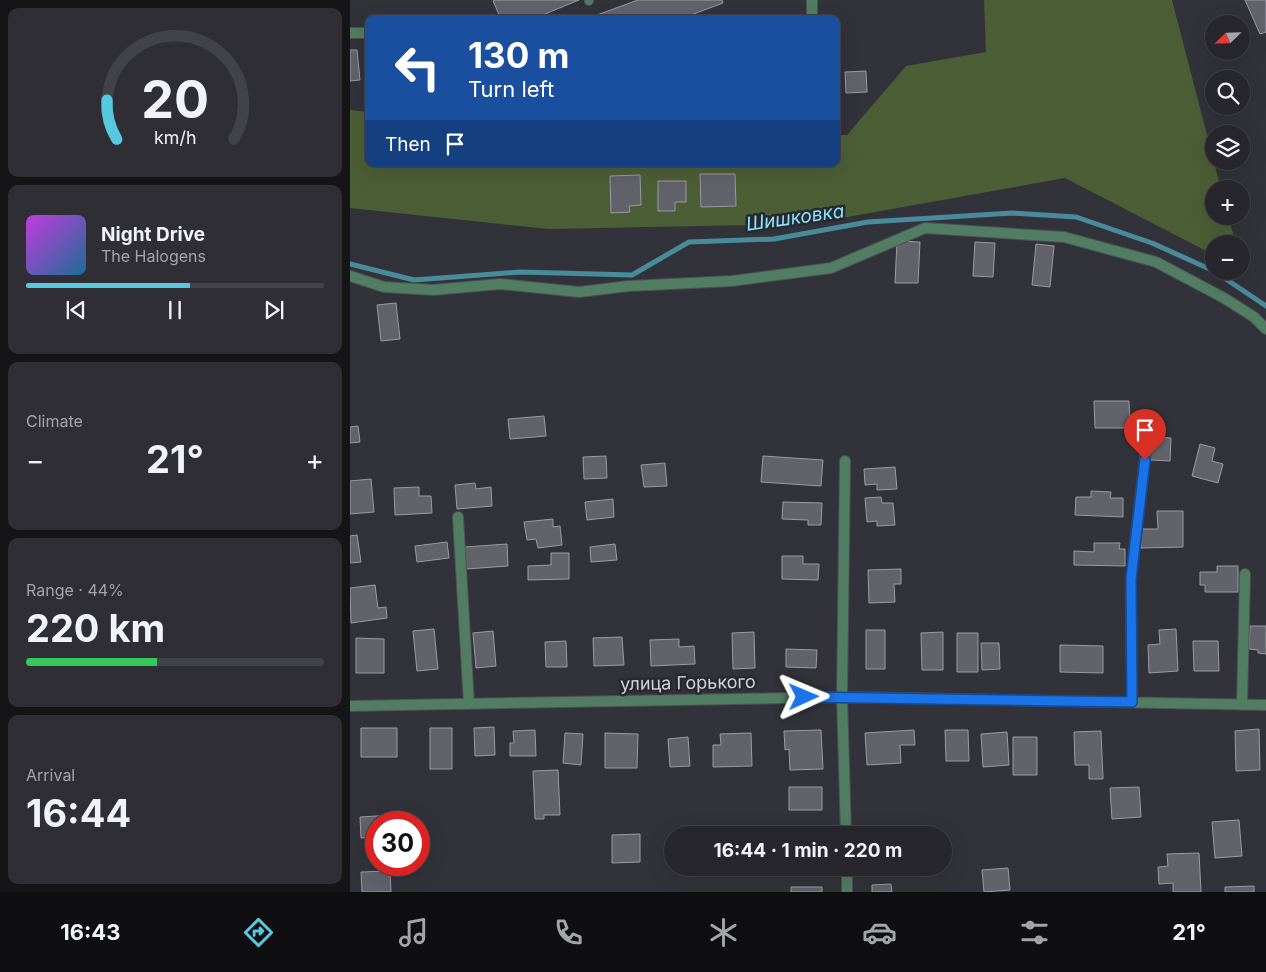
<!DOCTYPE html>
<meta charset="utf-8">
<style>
body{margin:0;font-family:Inter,sans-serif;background:#2e2e34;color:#f1f3f6;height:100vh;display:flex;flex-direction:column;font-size:19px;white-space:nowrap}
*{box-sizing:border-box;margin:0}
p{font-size:16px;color:#a4a5a9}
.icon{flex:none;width:28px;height:28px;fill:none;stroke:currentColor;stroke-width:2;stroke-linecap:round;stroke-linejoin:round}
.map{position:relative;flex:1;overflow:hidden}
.side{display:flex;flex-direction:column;gap:8px;padding:8px;background:#151518;width:350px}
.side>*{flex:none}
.top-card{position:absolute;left:15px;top:15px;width:475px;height:152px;border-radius:10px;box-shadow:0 5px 20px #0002,0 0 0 1px #424348;background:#1a4fa0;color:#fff;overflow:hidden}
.needle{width:32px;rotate:247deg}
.tools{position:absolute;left:855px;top:15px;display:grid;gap:10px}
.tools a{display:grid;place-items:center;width:45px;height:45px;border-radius:50%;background:#26262c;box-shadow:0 5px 20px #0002,0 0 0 1px #424348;font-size:25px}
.speed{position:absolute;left:15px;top:811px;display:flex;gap:10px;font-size:25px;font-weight:700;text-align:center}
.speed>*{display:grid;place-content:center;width:65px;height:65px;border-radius:50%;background:#26262c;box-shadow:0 5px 20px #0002,0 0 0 1px #424348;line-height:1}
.speed .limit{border:8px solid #d22;background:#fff;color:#111}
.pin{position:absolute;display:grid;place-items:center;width:42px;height:42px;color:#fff;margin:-51px -21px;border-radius:50% 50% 50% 0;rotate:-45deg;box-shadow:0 0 5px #0007}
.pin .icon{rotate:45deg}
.me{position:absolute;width:55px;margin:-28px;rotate:89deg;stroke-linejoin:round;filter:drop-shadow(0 0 4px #0008)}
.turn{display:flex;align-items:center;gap:18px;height:105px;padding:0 20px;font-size:22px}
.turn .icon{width:65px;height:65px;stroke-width:2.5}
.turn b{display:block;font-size:35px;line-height:42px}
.then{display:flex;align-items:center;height:48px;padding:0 20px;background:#0003;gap:10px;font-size:19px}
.big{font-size:38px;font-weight:700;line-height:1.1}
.side .tile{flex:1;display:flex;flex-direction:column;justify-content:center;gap:8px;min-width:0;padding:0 18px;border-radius:10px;background:#2e2e34}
.side .dial{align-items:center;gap:0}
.dial svg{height:130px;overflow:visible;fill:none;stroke:#424348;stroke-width:7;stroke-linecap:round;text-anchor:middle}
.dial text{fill:#f1f3f6;stroke:none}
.song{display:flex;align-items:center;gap:15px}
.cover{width:60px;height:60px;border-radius:8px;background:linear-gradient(135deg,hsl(290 70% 55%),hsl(200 70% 35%))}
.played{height:5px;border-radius:2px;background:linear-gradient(90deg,#56c9e1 55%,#424348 55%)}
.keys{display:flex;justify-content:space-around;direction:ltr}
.heat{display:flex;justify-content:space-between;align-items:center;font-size:28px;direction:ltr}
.charge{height:8px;border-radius:4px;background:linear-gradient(90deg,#34c759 44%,#424348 0)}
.trip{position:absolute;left:314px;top:826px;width:288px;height:50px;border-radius:25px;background:#26262c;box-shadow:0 5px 20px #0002,0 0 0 1px #424348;font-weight:700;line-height:50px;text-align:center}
.tab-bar{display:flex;height:80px;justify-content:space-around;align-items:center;background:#0f0f12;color:#a4a5a9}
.tab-bar .icon{width:35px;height:35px}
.tab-bar .active{color:#56c9e1}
.tab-bar b{font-size:22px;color:#f1f3f6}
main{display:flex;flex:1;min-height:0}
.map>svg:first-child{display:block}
.green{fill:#4c5e36}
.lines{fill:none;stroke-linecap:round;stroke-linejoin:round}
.stream{stroke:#488c9c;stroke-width:5}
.building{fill:#61626a;stroke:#9b9ba4}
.lane-casing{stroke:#4f4f56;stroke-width:10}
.street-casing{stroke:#4f4f56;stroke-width:12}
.lane{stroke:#517d62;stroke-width:8}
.street{stroke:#517d62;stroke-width:10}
.route-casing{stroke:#114b97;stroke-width:12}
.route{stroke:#1a73e8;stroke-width:9}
.labels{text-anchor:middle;stroke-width:5;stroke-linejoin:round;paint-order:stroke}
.street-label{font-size:18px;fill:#d3d3d8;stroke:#282830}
.water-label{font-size:19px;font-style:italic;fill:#89e2fc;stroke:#282830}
</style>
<main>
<section class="side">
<div class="tile dial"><svg viewBox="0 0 100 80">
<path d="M14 69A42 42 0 1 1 86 69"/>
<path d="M14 69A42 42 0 0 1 8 45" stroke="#56c9e1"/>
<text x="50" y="56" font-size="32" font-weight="700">20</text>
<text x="50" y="72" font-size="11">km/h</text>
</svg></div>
<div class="tile">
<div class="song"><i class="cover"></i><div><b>Night Drive</b><p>The Halogens</p></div></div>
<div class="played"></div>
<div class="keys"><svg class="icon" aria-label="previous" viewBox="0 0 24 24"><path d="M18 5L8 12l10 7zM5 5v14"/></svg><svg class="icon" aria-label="pause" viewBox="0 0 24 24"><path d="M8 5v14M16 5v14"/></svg><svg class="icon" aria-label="next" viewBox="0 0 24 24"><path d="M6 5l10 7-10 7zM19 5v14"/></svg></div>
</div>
<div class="tile"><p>Climate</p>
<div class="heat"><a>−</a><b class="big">21°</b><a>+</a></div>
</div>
<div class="tile"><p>Range · 44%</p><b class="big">220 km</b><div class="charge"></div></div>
<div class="tile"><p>Arrival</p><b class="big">16:44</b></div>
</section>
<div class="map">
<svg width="916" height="892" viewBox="0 0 916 892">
<rect width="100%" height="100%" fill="#32323a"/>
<path class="green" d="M634 0H822L871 189H864V216H878L886 244H864V255L715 178 458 224 198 229 0 208V110L19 112V164H486V135H497L556 66 636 52Z"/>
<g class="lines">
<path class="stream" d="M0 264 64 280 170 272 282 275 339 242 424 239 518 222 662 213 726 217 802 243 864 271
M864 271 916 306"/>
</g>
<path class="building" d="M145 0H229L183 19H151L143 1Z
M288 0H372L373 3 330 19H236Z
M895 0H916V32L910 34Z
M0 50H7L10 80 0 81Z
M516 71 517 92 496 93 495 72Z
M350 174H385L386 206 351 207Z
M290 175 291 205 279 206 280 212 261 213 260 176Z
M308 181H336V202H325V211H308Z
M547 241 570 242 568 283H545Z
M625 242 645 243 643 277 623 276Z
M686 244 704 246 700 287 682 285Z
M46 303 50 339 31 341 27 305Z
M744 401H779L780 428H745Z
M194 416 196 436 160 439 158 419Z
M8 426 10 442 0 443V427Z
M801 437 821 438 820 461 800 460Z
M850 444 865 448 862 461 873 464 868 483 842 476Z
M256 456 257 478 234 479 233 457Z
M413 456 473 460 471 486 411 482Z
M315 463 317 486 294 487 291 465Z
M545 467 547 489 527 490V484L515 485 514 469Z
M21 479 24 512 0 514V481Z
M125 483 126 489 141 487 142 506 107 509 105 485Z
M69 487V496H81L82 513 45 515 44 488Z
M741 491 761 492 760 498H773V517L725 515 726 497H741Z
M531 497 532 503H543L545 525 527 526V521L517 522 515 498Z
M263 499 264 517 237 520 235 502Z
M433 502 472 503 471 525H458V520L432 519Z
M807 511H833V547L791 548 790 529H808Z
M203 519V527L210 526 212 545 188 548 186 539 177 540 174 522Z
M7 535 11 562 0 563V536Z
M97 542 99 558 67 562 65 546Z
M744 543H770L769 549H775V566L724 565V551L744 552Z
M157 544 158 566 116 569 115 547Z
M265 544 267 560 241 562 240 547Z
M201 553H219V579L178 580V566L201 565Z
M432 556H453V564H469L468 580 432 579Z
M867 566H888V592H855V585H850V572H867Z
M551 569V584H544L545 602 519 603 518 570Z
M25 585 28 608 36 607 37 618 1 623 0 588Z
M900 626H916V654L908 653V650L899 649Z
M84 629 88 669 67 671 63 631Z
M826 629 828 671 799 673 798 645 810 644 809 630Z
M516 630H535V669H516Z
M143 631 146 666 126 668 123 633Z
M404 632 405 668 383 669 382 633Z
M593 632V670H572L571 633Z
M607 633H628V672H607Z
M272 637 274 665 244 666 243 638Z
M6 638 34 639V673H6Z
M329 639V647L344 646 345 664 301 666 300 640Z
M216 641 217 667H196L195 642Z
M843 641H868L869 671H844Z
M631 643H649L650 669 632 670Z
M710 645 753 646V673L710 672Z
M436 649 467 650 466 668 436 667Z
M144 727 145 755 125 756 124 728Z
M11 728H47V757H11Z
M80 728H102V769H80Z
M909 729 910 770 886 771 885 731Z
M185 730 186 756H160V743H164L163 731Z
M471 730 473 769 440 770 439 749 435 750 434 731Z
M564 730 565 745H550L551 763 517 765 515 733Z
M595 730H618L619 761H596Z
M751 731 753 779H739V765H725L724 732Z
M657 732 659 765 633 767 631 734Z
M215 733 233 734 231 765 213 763Z
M255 733 288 734 287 768H255Z
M401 733 402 766 363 767V745H371L370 734Z
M338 737 340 766 320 767 318 739Z
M663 737H687V775H663Z
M208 770 210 815H194V819H185L183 771Z
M439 787H472V810H439Z
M789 787 791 817 762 819 760 788Z
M44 815V822H26V837L11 838 10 817Z
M889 820 892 856 865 858 862 822Z
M290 834V862L262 863V835Z
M849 853 851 892H823V883L809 884 808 867 818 866 817 854Z
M520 868H551V871L520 872Z
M658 868 660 890 634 892 632 870Z
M40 871 41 892H12L11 872Z
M541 884 542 892H522V885Z
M904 886V892H875V887Z
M441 887H472V892H441Z"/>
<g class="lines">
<defs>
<path id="lane" d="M239 0V1"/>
<path id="street" d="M462 19V0
M0 33H19
M0 276 34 287 83 290 150 284 229 292 279 286 382 281 481 268 575 228 714 237 806 262 874 298 904 317 916 329
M495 461 492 697 496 835
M108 517 119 704
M782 702 781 579 797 441
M892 705 895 574
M0 706 492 697 916 705
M497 868V892"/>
</defs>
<use href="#lane" class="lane-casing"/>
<use href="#street" class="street-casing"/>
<use href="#lane" class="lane"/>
<use href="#street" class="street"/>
</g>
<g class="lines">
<defs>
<path id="route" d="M454 697 782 702 781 579 795 460"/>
</defs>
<use href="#route" class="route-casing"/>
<use href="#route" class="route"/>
</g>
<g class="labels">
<g class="street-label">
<text transform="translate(338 683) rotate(-1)" y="6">улица Горького</text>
</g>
<g class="water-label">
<text transform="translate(445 217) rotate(-8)" y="7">Шишковка</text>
</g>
</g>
</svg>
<div class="tools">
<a><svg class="needle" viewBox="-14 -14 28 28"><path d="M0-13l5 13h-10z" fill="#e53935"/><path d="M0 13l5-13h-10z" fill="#a4a5a9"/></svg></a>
<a><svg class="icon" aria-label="search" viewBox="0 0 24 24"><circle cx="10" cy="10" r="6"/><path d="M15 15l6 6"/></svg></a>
<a><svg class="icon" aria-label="layers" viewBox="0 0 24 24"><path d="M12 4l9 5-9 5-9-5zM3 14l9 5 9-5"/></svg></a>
<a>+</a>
<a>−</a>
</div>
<div class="speed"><div class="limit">30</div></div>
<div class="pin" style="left:795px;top:460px;background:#d93025"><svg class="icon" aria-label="arrive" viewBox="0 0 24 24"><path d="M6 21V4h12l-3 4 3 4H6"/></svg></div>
<svg class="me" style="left:454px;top:697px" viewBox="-20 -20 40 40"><path d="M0-17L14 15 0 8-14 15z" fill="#1a73e8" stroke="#fff" stroke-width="4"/></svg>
<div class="trip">16:44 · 1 min · 220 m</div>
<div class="top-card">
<div class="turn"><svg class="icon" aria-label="left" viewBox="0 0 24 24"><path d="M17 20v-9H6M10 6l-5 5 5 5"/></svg><div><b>130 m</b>Turn left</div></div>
<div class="then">Then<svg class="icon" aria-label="arrive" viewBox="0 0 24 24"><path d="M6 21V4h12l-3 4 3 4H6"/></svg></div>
</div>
</div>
</main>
<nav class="tab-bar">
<b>16:43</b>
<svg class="icon active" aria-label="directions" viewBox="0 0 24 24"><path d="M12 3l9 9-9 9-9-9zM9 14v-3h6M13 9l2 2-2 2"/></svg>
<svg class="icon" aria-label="music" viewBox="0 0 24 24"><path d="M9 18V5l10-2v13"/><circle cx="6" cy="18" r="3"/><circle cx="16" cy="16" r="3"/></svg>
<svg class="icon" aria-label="phone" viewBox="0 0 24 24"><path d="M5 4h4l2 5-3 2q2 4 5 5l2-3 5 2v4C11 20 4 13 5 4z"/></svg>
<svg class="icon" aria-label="climate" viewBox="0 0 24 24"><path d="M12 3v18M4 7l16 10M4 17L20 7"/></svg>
<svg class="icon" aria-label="car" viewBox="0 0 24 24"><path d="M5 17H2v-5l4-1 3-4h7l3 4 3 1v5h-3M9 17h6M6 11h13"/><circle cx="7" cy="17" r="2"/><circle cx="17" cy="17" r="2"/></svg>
<svg class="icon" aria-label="filters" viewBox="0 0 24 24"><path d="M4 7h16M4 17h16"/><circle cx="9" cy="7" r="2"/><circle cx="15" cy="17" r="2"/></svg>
<b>21°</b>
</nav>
